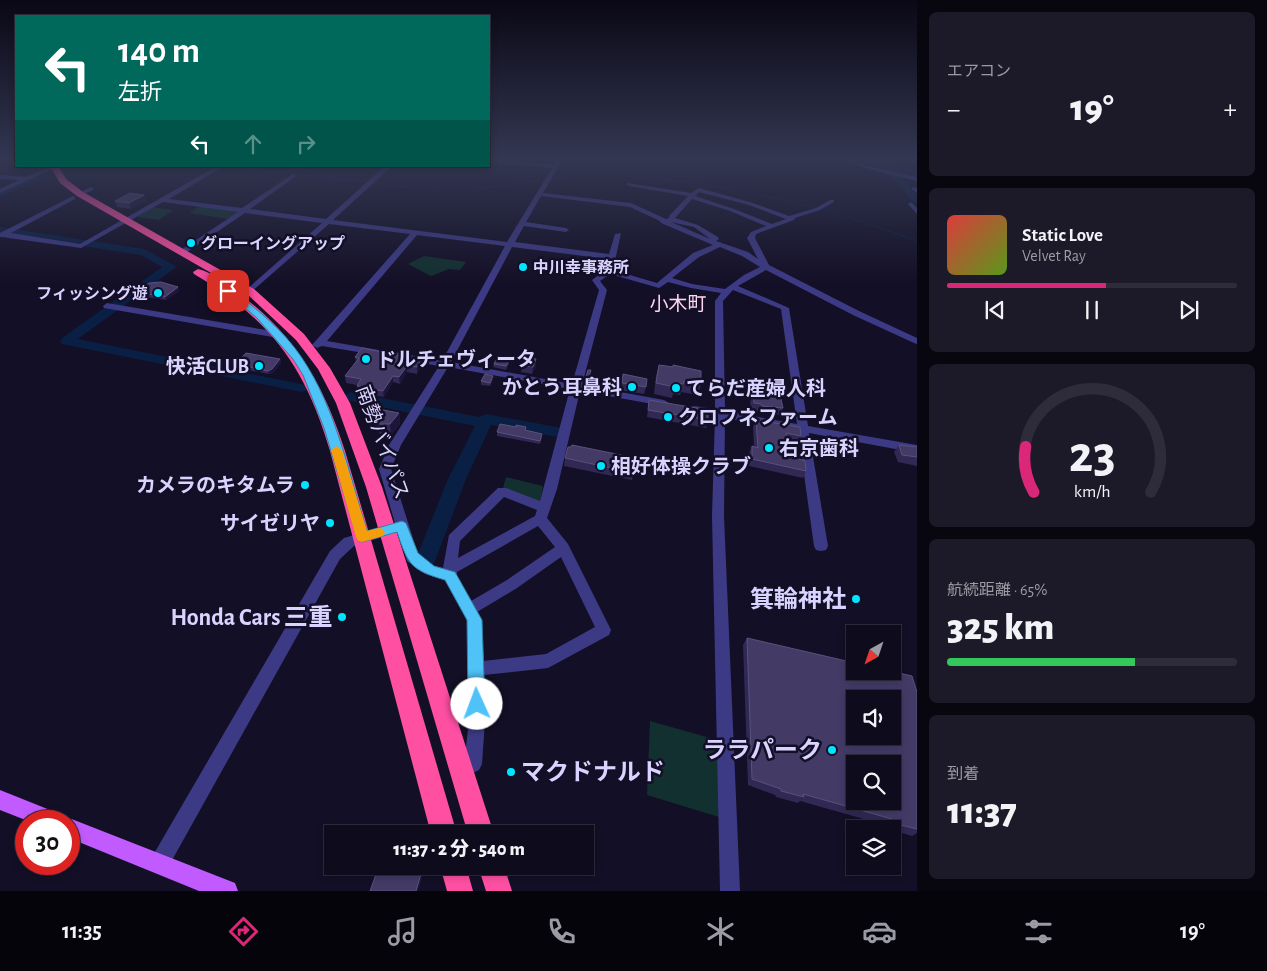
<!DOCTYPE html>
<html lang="ja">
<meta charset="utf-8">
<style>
body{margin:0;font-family:"Alegreya Sans","Noto Sans JP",sans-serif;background:#1c1929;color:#f1f3f6;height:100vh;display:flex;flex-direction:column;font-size:19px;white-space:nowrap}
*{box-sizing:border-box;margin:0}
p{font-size:16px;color:#9b9ba3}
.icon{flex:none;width:28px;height:28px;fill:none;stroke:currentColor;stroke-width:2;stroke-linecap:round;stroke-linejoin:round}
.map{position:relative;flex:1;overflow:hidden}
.drawer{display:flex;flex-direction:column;gap:12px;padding:12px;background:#08060f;width:350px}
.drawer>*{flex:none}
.hud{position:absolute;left:15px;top:15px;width:475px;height:152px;border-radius:0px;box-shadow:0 2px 8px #0003,0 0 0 1px #2e2b3b;background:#00695c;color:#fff;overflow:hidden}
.needle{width:32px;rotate:220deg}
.fabs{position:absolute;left:846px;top:625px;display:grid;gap:10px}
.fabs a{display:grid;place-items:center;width:55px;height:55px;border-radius:0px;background:#0e0b1c;box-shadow:0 2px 8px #0003,0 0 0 1px #2e2b3b;font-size:25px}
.speed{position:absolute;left:15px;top:810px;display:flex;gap:10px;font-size:25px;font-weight:700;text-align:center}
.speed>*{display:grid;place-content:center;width:65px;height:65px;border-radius:50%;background:#0e0b1c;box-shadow:0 2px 8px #0003,0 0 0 1px #2e2b3b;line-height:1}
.speed .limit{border:8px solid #d22;background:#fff;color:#111}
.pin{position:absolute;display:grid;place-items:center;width:42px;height:42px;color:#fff;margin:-21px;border-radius:10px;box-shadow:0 2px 8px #0006}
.me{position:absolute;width:55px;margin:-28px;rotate:358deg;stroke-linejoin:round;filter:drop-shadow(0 0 4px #0008)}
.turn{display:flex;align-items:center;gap:18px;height:105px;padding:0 20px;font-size:22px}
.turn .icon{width:65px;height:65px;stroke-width:2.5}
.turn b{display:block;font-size:35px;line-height:42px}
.lanes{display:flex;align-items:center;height:48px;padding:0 20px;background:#0003;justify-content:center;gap:25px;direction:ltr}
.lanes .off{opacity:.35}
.big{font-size:38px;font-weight:800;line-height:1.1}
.drawer .tile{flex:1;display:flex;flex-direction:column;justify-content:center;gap:8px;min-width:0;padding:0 18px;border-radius:8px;background:#1c1929}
.drawer .dial{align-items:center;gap:0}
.dial svg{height:130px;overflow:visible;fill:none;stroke:#2e2b3b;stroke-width:7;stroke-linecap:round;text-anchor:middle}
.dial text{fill:#f1f3f6;stroke:none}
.song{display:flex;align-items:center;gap:15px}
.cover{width:60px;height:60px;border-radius:8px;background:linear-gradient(135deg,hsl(0 70% 55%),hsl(90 70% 35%))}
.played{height:5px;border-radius:2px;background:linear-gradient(90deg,#db2777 55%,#2e2b3b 55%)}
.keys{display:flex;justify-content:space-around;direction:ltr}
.heat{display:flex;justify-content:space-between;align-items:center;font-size:28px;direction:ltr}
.charge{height:8px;border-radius:4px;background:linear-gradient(90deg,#34c759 65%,#2e2b3b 0)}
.trip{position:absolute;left:324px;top:825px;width:270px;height:50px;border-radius:0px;background:#0e0b1c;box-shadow:0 2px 8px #0003,0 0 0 1px #2e2b3b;font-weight:800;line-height:50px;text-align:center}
.dock{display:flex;height:80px;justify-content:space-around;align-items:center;background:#06040b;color:#9b9ba3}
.dock .icon{width:35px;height:35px}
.dock .selected{color:#db2777}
.dock b{font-size:22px;color:#f1f3f6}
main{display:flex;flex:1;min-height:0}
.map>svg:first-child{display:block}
.green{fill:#12302f}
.water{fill:#0a1f44}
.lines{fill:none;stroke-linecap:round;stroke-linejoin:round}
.stream{stroke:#0a1f44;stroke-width:1}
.river{fill:#0a1f44;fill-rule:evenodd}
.minor{fill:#3d3a85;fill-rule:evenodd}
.major{fill:#c25bff;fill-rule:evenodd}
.highway{fill:#ff4fa3;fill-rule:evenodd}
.wall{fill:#312854}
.shaded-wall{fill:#1d163a}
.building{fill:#433a66;stroke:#5a527e;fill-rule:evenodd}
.route{fill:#4fc3f7;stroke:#337fa1}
.slow{fill:#f59e0b}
.poi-dot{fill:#00e5ff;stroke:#130f26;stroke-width:2}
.labels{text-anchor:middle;stroke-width:5;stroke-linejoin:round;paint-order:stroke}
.far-poi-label{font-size:16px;font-weight:bold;fill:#d9d4ff;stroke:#130f26;text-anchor:start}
.far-quarter-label{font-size:19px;fill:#ffd6f0;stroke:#130f26}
.poi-label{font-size:20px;font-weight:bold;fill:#d9d4ff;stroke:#130f26;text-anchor:start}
.street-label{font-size:20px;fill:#d9d4ff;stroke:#130f26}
.near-poi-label{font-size:24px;font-weight:bold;fill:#d9d4ff;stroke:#130f26;text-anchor:end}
</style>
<main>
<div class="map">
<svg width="917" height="891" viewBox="0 0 917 891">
<rect width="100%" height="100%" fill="#130f26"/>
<path class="green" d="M200 206 240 211 229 219 189 213Z
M152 207 174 210 159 220 137 217Z
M424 256 466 262 460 270 449 269 431 276 408 264Z
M506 477 543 486 540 503 503 488Z
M650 721 721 741 719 817 647 795Z"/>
<path class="water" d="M846 159H873L917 170V177Z"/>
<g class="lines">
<path class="stream" d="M226 166 454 192 595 173 689 182 743 191 831 211 917 241"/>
<path class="river" d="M884 164H890L917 194V203L914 202 884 168Z
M35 175 39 178 38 180 0 197V191Z
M0 227 144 249 174 265 176 267 174 269 78 339 301 384 306 385 308 388 306 391 301 392 62 344 60 341 62 338 162 267 141 255 0 233Z
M351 392 479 417 486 414 557 427 563 428 565 432 563 436 557 437 491 425 466 479 435 561 432 567 425 569 418 567 415 561 448 479 475 426 346 400 344 397 346 394Z"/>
<path class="minor" d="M489 159 554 165 557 159H563L543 193 631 203 666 219 669 218 670 215 688 196 629 186 627 185V183L691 193 699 188 753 203 789 216 816 208 830 200H834V202L820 210 795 218 794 220 756 234 755 238 769 265 859 311 917 338V344L914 343 853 315 766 270 738 286 789 308 808 426 917 445V453L809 433 828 546 826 550 821 551 816 550 814 546 798 431 725 418 724 516 740 891H720L712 516 715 416 690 411 689 409 694 406 715 409V301L721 293 691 288 668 282 659 288 610 274 600 281 607 290 582 385 664 400 669 403 664 406 580 391 557 489 547 518 568 544 611 630 609 635 548 668 484 675 485 721 482 764 479 770 473 773 467 770 464 764 469 721 467 621 445 580 425 574 407 561 398 532 354 546 340 559 166 871 159 874 152 871 149 864 152 857 330 551 344 538 395 523 379 469 389 445 439 366 394 358 389 355 394 352 442 361 505 246 417 235 327 341 379 350 381 352 376 355 322 346 317 348 312 345 410 234 329 224 250 293 246 291 247 289 322 223 245 213 184 254H181V250L238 212 163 202 81 248 2 237H0V233L73 196 75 197V199L11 233 80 244 217 166 223 167 169 199 242 208 293 174 295 175V177L250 209 326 219 385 166H392L333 220 507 242 552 168 489 163ZM699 192 749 205 786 219 772 224 734 209 695 196ZM541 196 630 207 660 221 661 223 713 245 693 253 657 283 613 270 621 233 615 234 609 254 515 242 524 226 566 232 569 230 566 228 526 222ZM692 199 730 211 766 226 751 232 747 238 758 259 748 252 716 241 719 239 718 237 698 225 675 218ZM671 222 694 227 710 239ZM512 247 608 259 605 270 592 280 599 290 572 384 451 362ZM720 247 742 256 760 267 744 275 725 289 692 284 672 278 699 257ZM733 290 781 309 797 424 725 411 723 301ZM448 367 570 389 540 501 506 488H498L449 535 443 568 434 566 418 554 391 469 401 445ZM504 497 537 510 535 516 458 558 460 541ZM538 526 555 547 507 580 471 601 457 576V572ZM561 557 595 627 546 654 483 661 481 620 477 612 517 588Z
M738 159H744V160L741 162Z
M841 159H850L868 166 917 177V181L864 168Z
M51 166H59L0 193V189L19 180 0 179V175L26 177Z
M91 187 94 189 93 190 80 196 77 194Z
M912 187 917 188V193L912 189Z
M911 202 917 208V214L908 204Z
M107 303 278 332 283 335 278 338 104 308 103 306Z"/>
<path class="major" d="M0 790 60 814 63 820 69 818 235 883 238 891H199L69 838V821H28L0 810Z"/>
<path class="highway" d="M50 166H58L66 179 83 192 254 289 304 334 330 368 350 403 382 487 494 834H468L366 487 336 403 318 369 296 340 246 293 77 196 60 183Z
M198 269C212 272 226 284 237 292 295 334 324 385 345 451L457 834H431L330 451C305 366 271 320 194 274L193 272Z
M440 866H466L473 891H447Z
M478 866H504L512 891H486Z"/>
</g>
<path class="wall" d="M144 195 146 201 131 209 117 207 115 201Z
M178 287 179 291 166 300 138 296 137 292Z
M355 357 421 360V367L417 374 407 372 400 384 393 382 384 397 357 392V385L346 383 345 376 356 362Z
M510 358V361L506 370 493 367 494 364Z
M280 359 281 363 273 373 269 374 236 368 235 364Z
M522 365 536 366 532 374 521 372Z
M659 365 701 384 698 395 681 392 680 395 673 394 672 398 654 394 656 376Z
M588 370H591L588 383H585Z
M623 374 646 387 644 394 620 390Z
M493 379 490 386 481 385V381Z
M753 394 783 408 780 415 759 413 758 412 751 410 750 402Z
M649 400 708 420 706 428 647 417Z
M368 407 399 413 400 424 391 435H381L370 418Z
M756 420 801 436 798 443 787 441 789 456 806 471 803 478 749 466V453L752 446 754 447 753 427Z
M525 430 542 437 540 444 497 436V432Z
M899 445 917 447V466L898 462 894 452Z
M565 458 634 473 632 480 564 466Z
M747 638 917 692V833L912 836 892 830V829H886L885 825 800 801 798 803 776 797 775 795 748 785 743 645Z"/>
<path class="shaded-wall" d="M144 195 146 201 131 209 129 203Z
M178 287 179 291 166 300 165 297Z
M280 359 281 363 273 373 269 374 268 371Z
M536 359V366L532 374 533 367Z
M421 360V367L417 374V367Z
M407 366V372L400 384 399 377Z
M393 376V382L384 397 383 391Z
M399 413 400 424 391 435 390 424Z
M421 874 422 879 418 891H416Z"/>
<path class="building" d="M130 193 144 195 129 203 115 201Z
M161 282 178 287 165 297 137 292 149 283Z
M362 348 421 360 417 367 407 366 399 377 393 376 383 391 357 386 361 379 345 376 359 358 355 357Z
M246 353 280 359 272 369 268 371 235 364Z
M498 356 510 358 506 366 494 364Z
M526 357 536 359 533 367 522 365Z
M659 365 673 367V365L701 371V384L684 381 683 384 676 383 675 387 656 383Z
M588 370H591L588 380 585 379Z
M485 374 493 376 490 383 481 381Z
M623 374 647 379 646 387 622 383Z
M753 394 781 399 783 408 762 406 761 404 754 403Z
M649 400 708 410V420L648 410Z
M368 407 399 413 390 424H380Z
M756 420 800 427 801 436 786 433 789 456 805 461 806 471 752 459V446L758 448Z
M500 424 516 427V425L526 427 525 430 542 434 540 441 497 432Z
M572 445 636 458 634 473 565 458 568 447H571Z
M899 445 917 447V457L902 455Z
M747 638 855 663V671H890L912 676 917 692V829L893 823 892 819 803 794 804 797 781 791V789L752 779ZM855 699H892V736H855ZM855 764H892V801H855Z
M379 866H400L421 874 416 891H370Z"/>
<linearGradient id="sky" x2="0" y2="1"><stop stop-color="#0a0815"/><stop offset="0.56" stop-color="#333752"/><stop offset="1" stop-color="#333752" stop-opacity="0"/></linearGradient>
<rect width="917" height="284" fill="url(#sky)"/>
<path class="route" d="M225 289H231C257 309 284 331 302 358 336 409 349 473 367 531L402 521 406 523 418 553 434 566 455 572 482 620 485 704 482 710 477 712 471 710 468 704 467 620 445 580C411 570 408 565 397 532L362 542 358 541 324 428 303 375 293 359 256 317 225 292Z"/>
<path class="slow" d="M336 446 342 450 367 531 379 528 383 529 385 533 383 536 362 542 358 541 356 537 331 450Z"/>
<g class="poi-dot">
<circle cx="191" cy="243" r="5"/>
<circle cx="523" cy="267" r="5"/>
<circle cx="158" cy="293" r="5"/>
<circle cx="366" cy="359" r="5"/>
<circle cx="259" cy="366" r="5"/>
<circle cx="632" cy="387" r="5"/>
<circle cx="676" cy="388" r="5"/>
<circle cx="668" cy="417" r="5"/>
<circle cx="769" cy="448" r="5"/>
<circle cx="601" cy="466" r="5"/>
<circle cx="305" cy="485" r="5"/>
<circle cx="330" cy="523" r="5"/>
<circle cx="856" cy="599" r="5"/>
<circle cx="342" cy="617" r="5"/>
<circle cx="832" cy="750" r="5"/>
<circle cx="511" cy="772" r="5"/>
</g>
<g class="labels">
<g class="far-poi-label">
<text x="201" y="249">グローイングアップ</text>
<text x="533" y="273">中川幸事務所</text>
<text x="148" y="299" text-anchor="end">フィッシング遊</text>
</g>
<g class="far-quarter-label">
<text x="678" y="310">小木町</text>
</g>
<g class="poi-label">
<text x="376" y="366">ドルチェヴィータ</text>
<text x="249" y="373" text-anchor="end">快活CLUB</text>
<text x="622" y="394" text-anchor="end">かとう耳鼻科</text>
<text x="686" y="395">てらだ産婦人科</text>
<text x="678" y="424">クロフネファーム</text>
<text x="779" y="455">右京歯科</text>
<text x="611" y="473">相好体操クラブ</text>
<text x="295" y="492" text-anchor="end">カメラのキタムラ</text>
<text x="320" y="530" text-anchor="end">サイゼリヤ</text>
</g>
<g class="street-label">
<text transform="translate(383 442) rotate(70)" y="7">南勢バイパス</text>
</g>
<g class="near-poi-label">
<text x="846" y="607">箕輪神社</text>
<text x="332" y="625">Honda Cars 三重</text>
<text x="822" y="758">ララパーク</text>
<text x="521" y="780" text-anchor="start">マクドナルド</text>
</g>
</g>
</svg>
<div class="fabs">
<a><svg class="needle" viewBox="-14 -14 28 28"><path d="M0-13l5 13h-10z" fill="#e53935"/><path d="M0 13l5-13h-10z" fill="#9b9ba3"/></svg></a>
<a><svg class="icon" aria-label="sound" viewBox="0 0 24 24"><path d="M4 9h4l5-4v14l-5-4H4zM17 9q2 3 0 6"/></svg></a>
<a><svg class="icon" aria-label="search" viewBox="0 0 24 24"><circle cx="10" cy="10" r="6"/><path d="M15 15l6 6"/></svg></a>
<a><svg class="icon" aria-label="layers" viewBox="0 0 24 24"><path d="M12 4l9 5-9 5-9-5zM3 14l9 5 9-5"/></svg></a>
</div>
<div class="speed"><div class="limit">30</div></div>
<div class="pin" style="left:228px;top:291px;background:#d93025"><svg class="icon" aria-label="arrive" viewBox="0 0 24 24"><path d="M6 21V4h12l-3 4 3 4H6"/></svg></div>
<svg class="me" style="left:477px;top:704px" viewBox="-20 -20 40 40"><circle r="19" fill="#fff"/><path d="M0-13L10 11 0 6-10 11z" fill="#4fc3f7"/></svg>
<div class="trip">11:37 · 2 分 · 540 m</div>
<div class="hud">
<div class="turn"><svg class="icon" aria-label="left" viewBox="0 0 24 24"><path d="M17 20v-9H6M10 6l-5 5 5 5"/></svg><div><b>140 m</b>左折</div></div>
<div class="lanes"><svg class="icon" aria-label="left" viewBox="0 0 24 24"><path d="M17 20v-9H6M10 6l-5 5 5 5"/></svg><svg class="icon off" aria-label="ahead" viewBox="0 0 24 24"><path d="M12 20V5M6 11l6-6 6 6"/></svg><svg class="icon off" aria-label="right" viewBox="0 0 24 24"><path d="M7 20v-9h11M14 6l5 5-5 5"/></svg></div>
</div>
</div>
<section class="drawer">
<div class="tile"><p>エアコン</p>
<div class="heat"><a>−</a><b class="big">19°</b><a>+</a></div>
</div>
<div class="tile">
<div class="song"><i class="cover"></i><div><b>Static Love</b><p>Velvet Ray</p></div></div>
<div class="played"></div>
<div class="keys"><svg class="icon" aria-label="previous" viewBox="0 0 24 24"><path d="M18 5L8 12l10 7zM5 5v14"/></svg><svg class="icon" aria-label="pause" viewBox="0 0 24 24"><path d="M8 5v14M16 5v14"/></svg><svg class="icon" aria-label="next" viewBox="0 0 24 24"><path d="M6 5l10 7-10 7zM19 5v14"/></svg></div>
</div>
<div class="tile dial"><svg viewBox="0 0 100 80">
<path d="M14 69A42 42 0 1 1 86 69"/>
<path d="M14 69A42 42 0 0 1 9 41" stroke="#db2777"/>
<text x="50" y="56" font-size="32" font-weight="700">23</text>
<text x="50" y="72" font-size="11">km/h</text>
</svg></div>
<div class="tile"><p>航続距離 · 65%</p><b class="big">325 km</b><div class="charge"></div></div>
<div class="tile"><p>到着</p><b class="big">11:37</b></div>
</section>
</main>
<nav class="dock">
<b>11:35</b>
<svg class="icon selected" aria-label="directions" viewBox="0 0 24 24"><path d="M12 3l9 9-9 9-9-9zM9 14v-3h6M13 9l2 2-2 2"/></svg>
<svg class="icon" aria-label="music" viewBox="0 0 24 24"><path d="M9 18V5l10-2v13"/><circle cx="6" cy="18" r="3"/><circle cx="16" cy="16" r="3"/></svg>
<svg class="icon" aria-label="phone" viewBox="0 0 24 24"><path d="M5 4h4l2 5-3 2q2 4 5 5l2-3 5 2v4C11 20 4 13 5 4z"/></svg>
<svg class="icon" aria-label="climate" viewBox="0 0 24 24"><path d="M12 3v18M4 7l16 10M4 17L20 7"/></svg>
<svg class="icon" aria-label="car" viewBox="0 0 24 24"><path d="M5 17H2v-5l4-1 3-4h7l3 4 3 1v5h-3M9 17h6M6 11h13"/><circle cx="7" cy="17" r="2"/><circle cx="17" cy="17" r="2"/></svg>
<svg class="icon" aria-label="filters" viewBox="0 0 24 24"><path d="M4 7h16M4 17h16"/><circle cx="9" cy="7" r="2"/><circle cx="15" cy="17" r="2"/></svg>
<b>19°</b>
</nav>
